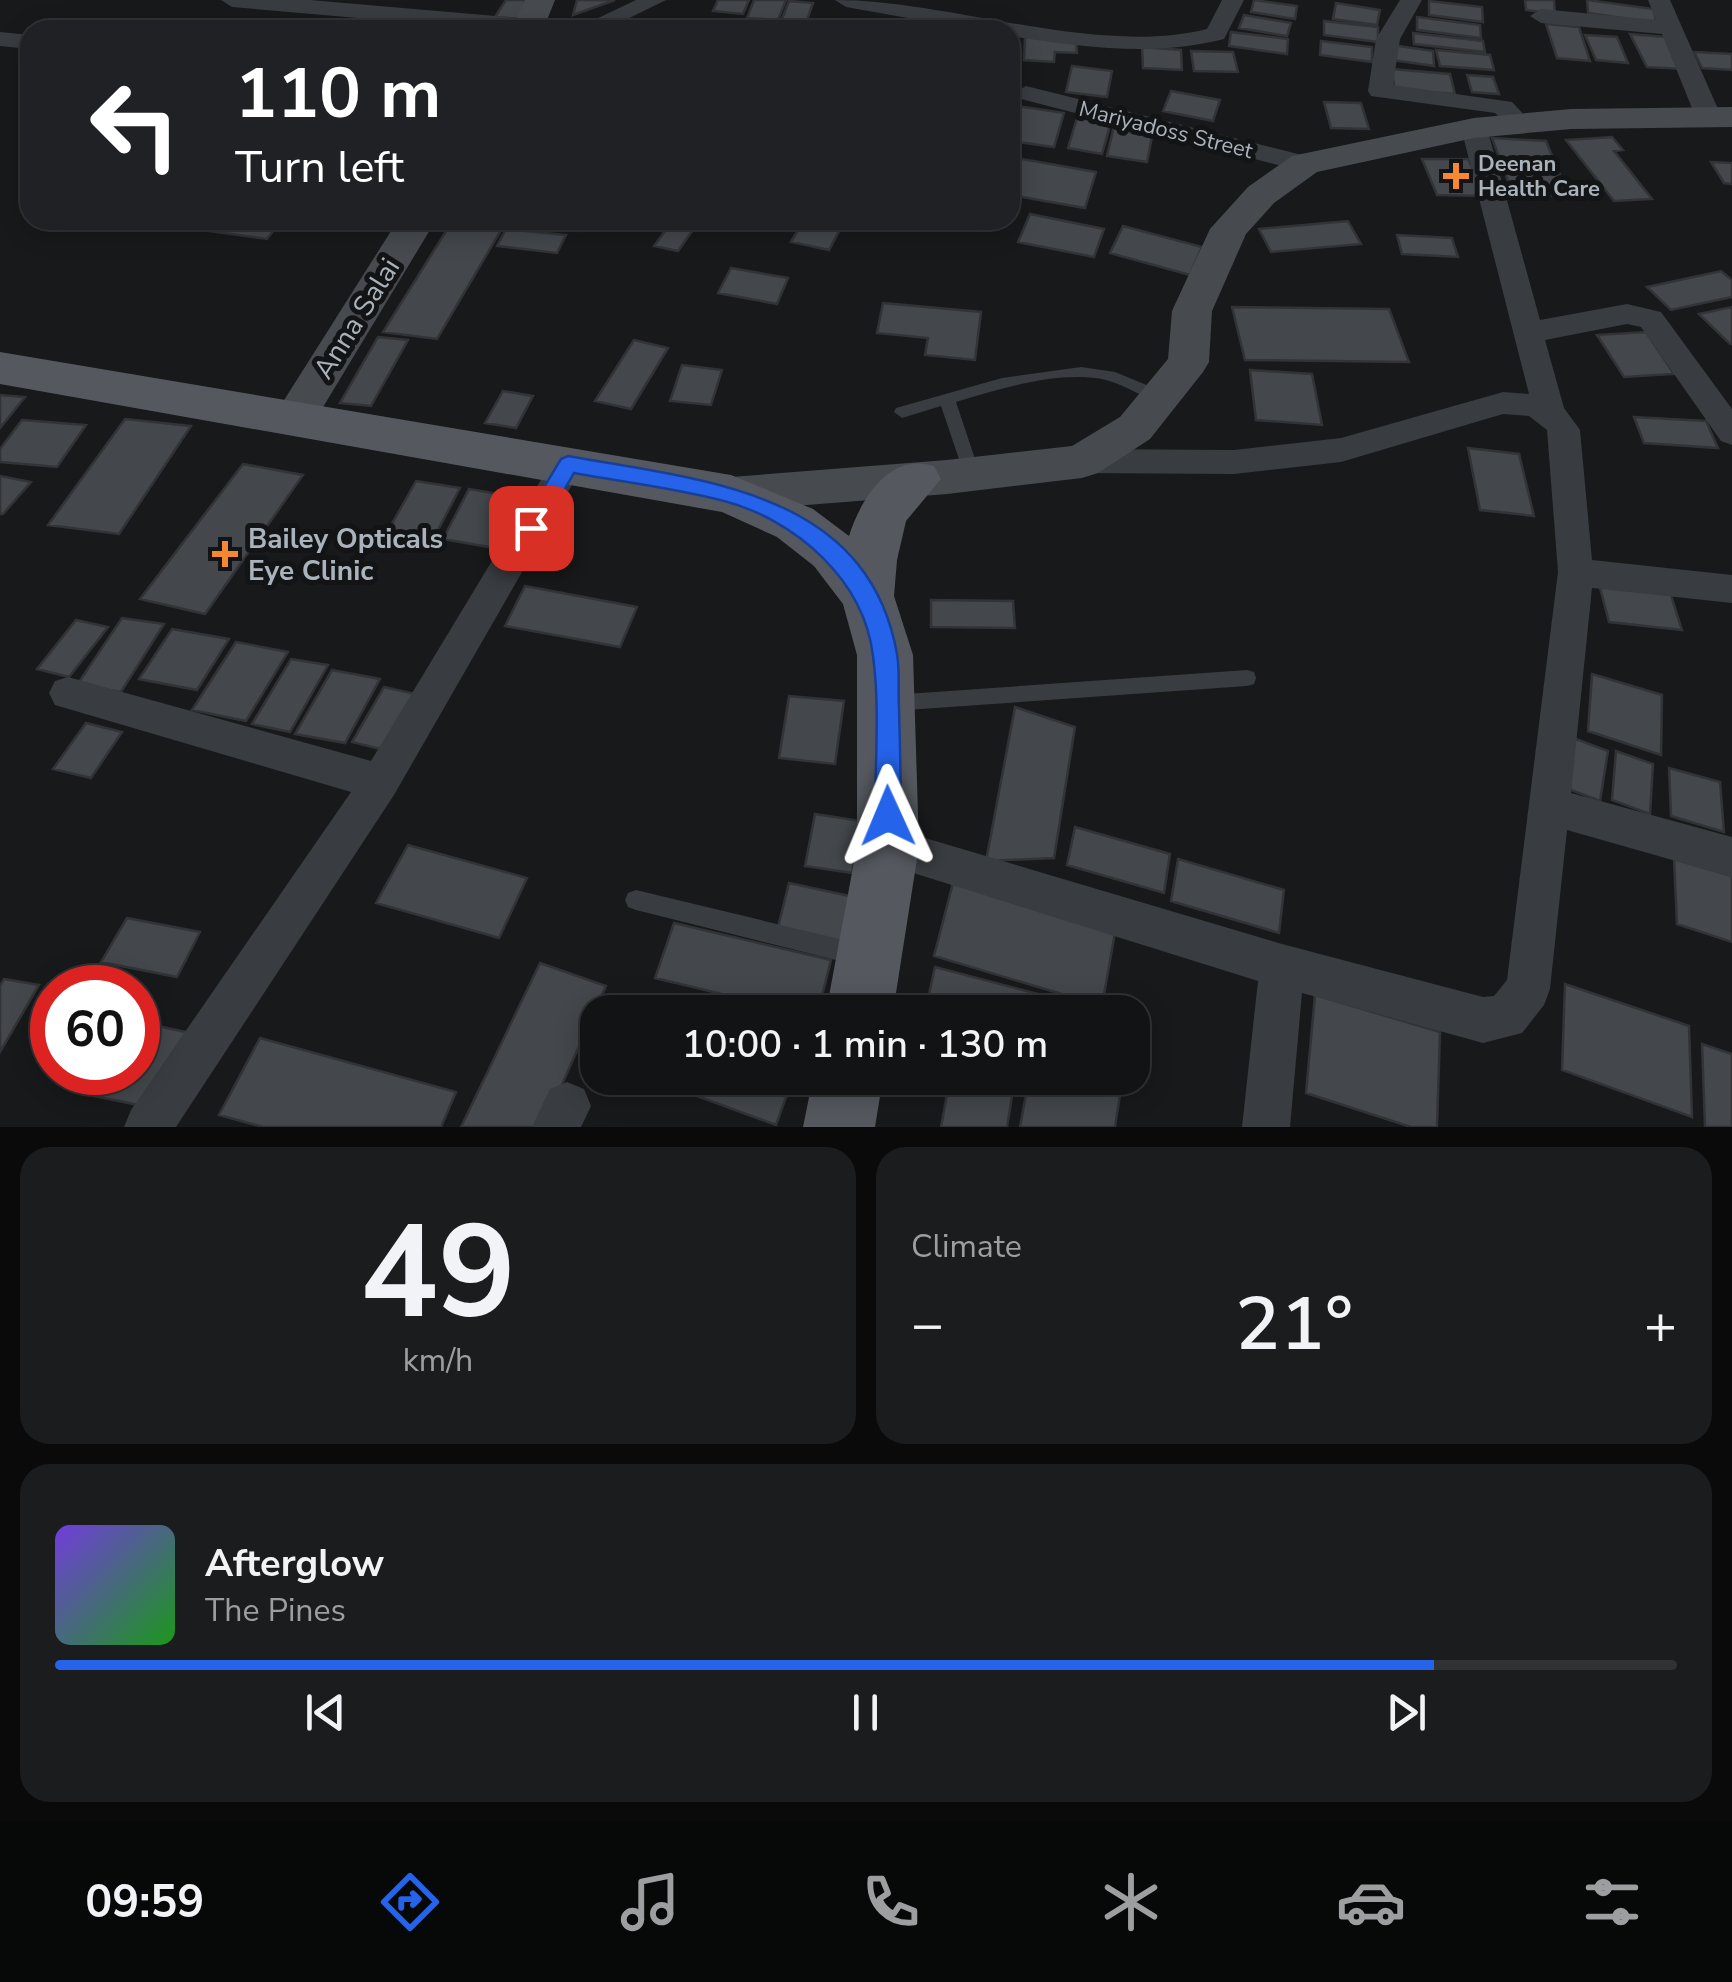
<!DOCTYPE html>
<meta charset="utf-8">
<style>
body{margin:0;font-family:"Nunito Sans",sans-serif;background:#1b1c1d;color:#f1f3f6;height:100vh;display:flex;flex-direction:column;font-size:38px;white-space:nowrap}
*{box-sizing:border-box;margin:0}
p{font-size:32px;color:#9c9ea0}
.icon{flex:none;width:55px;height:55px;fill:none;stroke:currentColor;stroke-width:2;stroke-linecap:round;stroke-linejoin:round}
.map{position:relative;height:1127px;overflow:hidden}
.details{display:flex;flex-direction:column;gap:20px;padding:20px;background:#0a0a0b;flex:1}
.details>*{flex:none}
.banner{position:absolute;left:20px;top:20px;width:1000px;height:210px;border-radius:30px;box-shadow:0 5px 25px #0003,0 0 0 2px #313234;background:#202124;color:#fff;overflow:hidden}
.speed{position:absolute;left:30px;top:965px;display:flex;gap:20px;font-size:50px;font-weight:700;text-align:center}
.speed>*{display:grid;place-content:center;width:130px;height:130px;border-radius:50%;background:#121314;box-shadow:0 5px 25px #0003,0 0 0 2px #313234;line-height:1}
.speed .limit{border:15px solid #d22;background:#fff;color:#111}
.pin{position:absolute;display:grid;place-items:center;width:85px;height:85px;color:#fff;margin:-42px;border-radius:20px;box-shadow:0 5px 15px #0006}
.me{position:absolute;width:110px;margin:-55px;rotate:359deg;stroke-linejoin:round;filter:drop-shadow(0 0 8px #0008)}
.turn{display:flex;align-items:center;gap:35px;height:210px;padding:0 50px;font-size:45px}
.turn .icon{width:130px;height:130px;stroke-width:2.5}
.turn b{display:block;font-size:70px;line-height:85px}
.big{font-size:75px;font-weight:600;line-height:1.1}
.details .tile{flex:1;display:flex;flex-direction:column;justify-content:center;gap:15px;min-width:0;padding:0 35px;border-radius:30px;background:#1b1c1d}
.details .dial{align-items:center;gap:0}
.dial b{font-size:130px;line-height:1}
.song{display:flex;align-items:center;gap:30px}
.cover{width:120px;height:120px;border-radius:15px;background:linear-gradient(135deg,hsl(260 70% 55%),hsl(120 70% 35%))}
.played{height:10px;border-radius:5px;background:linear-gradient(90deg,#2563eb 85%,#313234 85%)}
.keys{display:flex;justify-content:space-around;direction:ltr}
.heat{display:flex;justify-content:space-between;align-items:center;font-size:55px;direction:ltr}
.details .tiles{flex:1;display:grid;gap:20px;grid-template-columns:1fr 1fr}
.tile:last-child{grid-column:span 2}
.trip{position:absolute;left:580px;top:995px;width:570px;height:100px;border-radius:30px;background:#121314;box-shadow:0 5px 25px #0003,0 0 0 2px #313234;font-weight:600;line-height:100px;text-align:center}
.tab-bar{display:flex;height:160px;justify-content:space-around;align-items:center;background:#070808;color:#9c9ea0}
.tab-bar .icon{width:70px;height:70px}
.tab-bar .on{color:#2563eb}
.tab-bar b{font-size:45px;color:#f1f3f6}
.map>svg:first-child{display:block}
.building{fill:#44474b;stroke:#323337;stroke-width:2.5}
.lines{fill:none;stroke-linecap:round;stroke-linejoin:round}
.lane{fill:#393c40;fill-rule:evenodd}
.street{fill:#393c40;fill-rule:evenodd}
.secondary{fill:#474b50;fill-rule:evenodd}
.primary{fill:#55595f;fill-rule:evenodd}
.route{fill:#2563eb;stroke:#184099;stroke-width:2.5}
.poi-dot{fill:#f78833;stroke:#131416;stroke-width:4}
.labels{text-anchor:middle;stroke-width:10;stroke-linejoin:round;paint-order:stroke}
.far-street-label{font-size:22px;fill:#aab3bb;stroke:#131416}
.far-poi-label{font-size:22px;font-weight:bold;fill:#aab3bb;stroke:#131416;text-anchor:start}
.street-label{font-size:28px;fill:#aab3bb;stroke:#131416}
.poi-label{font-size:28px;font-weight:bold;fill:#aab3bb;stroke:#131416;text-anchor:start}
</style>
<div class="map">
<svg width="1732" height="1127" viewBox="0 0 1732 1127">
<rect width="100%" height="100%" fill="#18191b"/>
<path class="building" d="M506 0H534L522 19 495 17Z
M577 0H615L573 15Z
M718 0H749L743 14 713 11Z
M754 0H786L778 20 747 18Z
M1254 0 1297 6 1295 19 1251 12Z
M1525 0H1554L1555 14 1526 10Z
M1587 0 1654 9 1656 23 1588 13Z
M789 1 813 3 805 26 780 24Z
M1429 1 1482 7 1483 22 1429 15Z
M1336 3 1380 10 1377 25 1333 19Z
M1244 15 1291 23 1287 36 1239 28Z
M1417 17 1480 25 1481 38 1417 30Z
M1324 21 1378 27V42L1324 35Z
M1546 24 1579 27 1590 61 1557 58Z
M1231 32 1288 39 1287 54 1229 46Z
M1413 33 1483 41 1485 52 1414 44Z
M1630 34 1666 37 1684 69 1647 67Z
M1585 35 1617 37 1628 63 1596 60Z
M1025 37 1076 39 1077 53 1055 52 1054 62 1024 60Z
M1321 41 1372 47V62L1320 55Z
M1392 45 1433 51 1434 66 1392 60Z
M1142 47 1181 50 1182 70 1143 68Z
M1436 50 1490 55 1494 70 1440 66Z
M1191 51 1233 52 1238 72 1194 71Z
M1694 52 1732 54V70L1702 68Z
M1072 66 1112 71 1107 97 1066 92Z
M1391 69 1450 74 1455 94 1395 90Z
M1467 75 1493 77 1499 94 1472 92Z
M1171 91 1220 100 1213 121 1163 111Z
M1324 102 1361 103 1369 129 1331 128Z
M1011 105 1064 113 1054 147 1010 141Z
M1077 118 1111 122 1102 154 1068 148Z
M1114 126 1153 132 1147 162 1107 156Z
M1612 137 1623 150 1614 151 1652 199 1614 201 1566 140Z
M1492 138 1546 141 1569 197 1513 194Z
M1010 157 1096 172 1085 208 1010 195Z
M1422 159H1468L1486 196 1437 195Z
M1711 162 1732 163V184L1724 183Z
M1030 214 1104 229 1094 257 1018 242Z
M220 220H282L267 239 210 231Z
M453 220H507L437 339 383 332Z
M515 220H584L579 231 512 225Z
M673 220H700L678 251 654 246Z
M804 220H845L829 250 791 242Z
M1348 221 1361 244 1271 252 1259 229Z
M1123 226 1202 247 1190 275 1110 253Z
M506 229 566 235 557 253 497 246Z
M1397 235 1452 238 1458 257 1402 254Z
M731 268 788 278 777 304 718 293Z
M1721 271 1732 280V297L1671 310 1647 287Z
M883 303 981 312 975 360 925 355 928 338 877 333Z
M1232 307 1389 309 1409 362 1245 360Z
M1732 307V344H1730L1699 314Z
M1646 332 1674 374 1624 377 1597 335Z
M378 337 408 340 371 406 340 403Z
M634 340 668 348 631 409 595 401Z
M682 365 722 370 711 405 670 401Z
M1250 370 1312 374 1322 425 1256 420Z
M503 391 533 396 516 428 485 423Z
M0 395 25 397 0 428Z
M1634 417 1706 421 1718 448 1644 443Z
M125 419 191 426 119 534 48 525Z
M22 420 86 425 57 467 0 462V449Z
M1468 448 1519 454 1534 516 1480 510Z
M243 464 303 475 205 614 140 599Z
M0 476 31 482 3 514H0Z
M416 481 460 488 427 551 381 543Z
M469 489 521 498 495 548 443 539Z
M1599 584 1670 592 1682 630 1609 622Z
M525 586 637 607 620 647 505 626Z
M931 600 1013 601 1015 628 931 627Z
M122 618 164 624 121 692 77 685Z
M76 620 108 627 69 677 37 669Z
M172 629 229 639 197 690 139 679Z
M236 642 288 652 246 721 192 710Z
M291 659 328 665 290 732 252 724Z
M332 670 380 679 345 743 295 734Z
M1592 674 1662 695 1661 755 1588 731Z
M384 687 420 695 388 751 352 742Z
M789 696 844 701 835 764 779 758Z
M1015 707 1075 727 1054 858 986 861Z
M86 723 122 732 91 778 53 769Z
M1568 736 1608 751 1600 801 1561 786Z
M1616 751 1653 764 1650 814 1612 800Z
M1669 768 1720 782 1724 832 1671 816Z
M815 814 861 821 852 873 805 866Z
M1075 827 1170 854 1164 893 1067 865Z
M408 845 527 878 499 938 376 903Z
M1178 859 1284 890 1279 933 1171 901Z
M1674 859 1732 876V942L1677 924Z
M955 875 1117 921 1102 1006 934 956Z
M789 883 859 898 849 943 778 927Z
M127 918 200 932 177 977 101 962Z
M674 923 831 960 818 1012H798L655 978Z
M540 963 606 986 543 1127H461Z
M935 967 1076 1004 1074 1012H925Z
M4 979 39 985 0 1052V986Z
M1565 984 1689 1026 1692 1117 1562 1070Z
M1315 995 1440 1032 1437 1127H1411L1306 1093Z
M138 1022 186 1032 148 1107 75 1092 86 1072H138Z
M260 1038 456 1092 441 1127H263L219 1115Z
M1702 1044 1732 1054V1127H1705Z
M648 1078H793L776 1125Z
M950 1078H1015L1007 1127H941Z
M1029 1078H1059L1120 1095 1115 1127H1020Z"/>
<g class="lines">
<path class="lane" d="M1081 367 1115 372 1166 393 1168 397 1160 403C1140 396 1122 383 1102 379 1054 371 1001 389 956 402L980 474 972 480 964 474 941 406 902 418 894 412 896 408 1002 378Z
M1247 670 1254 672 1256 678 1254 684 1247 686 892 711 885 709 882 703 885 697 892 695Z
M636 890 860 944 868 947 871 955 868 963 860 966 636 910 628 907 625 900 628 893Z"/>
<path class="street" d="M221 0H310L529 19 541 26 538 30H496L232 7Z
M636 0H666L605 30H573Z
M835 0C950 0 1097 57 1207 29L1222 0H1244L1224 39C1153 57 1082 47 1010 36V30H975L846 7Z
M1400 0H1422L1400 39 1393 85 1512 102 1533 124 1529 129H1511L1495 113 1371 96 1368 91 1376 39Z
M1648 0H1670L1722 118 1718 123H1700L1696 118 1662 34 1541 23 1530 16 1541 9 1656 20Z
M0 32 30 35V49L0 46Z
M1026 86 1314 158 1318 164 1305 172 1017 98 1014 93Z
M1474 120 1487 128 1540 320 1627 304 1661 312 1732 409V445L1721 441 1641 327 1627 324 1545 340 1564 408 1580 430 1592 560 1732 575V603L1592 588 1571 793 1732 837V877L1567 830 1550 989 1544 1005 1522 1033 1483 1043 1302 993 1290 1127H1242L1258 981 888 865 873 860 867 846 873 832 888 827 1282 944 1483 997 1494 996 1507 980 1558 572 1547 430 1529 416 1503 414 1341 462 1234 474 1082 473 1070 470 1066 461 1070 452 1082 449 1234 450 1341 438 1503 392 1529 394 1461 128Z
M568 452 580 455 584 464 394 795 176 1127H124L131 1110 351 792 55 705 49 693 55 681 68 677 371 761 556 455Z
M567 1082 584 1089 591 1106 581 1127H532L550 1089Z"/>
<path class="secondary" d="M525 0H555L543 30H511Z
M1732 107V127L1571 129 1474 138 1317 172 1274 203 1246 234 1212 311 1209 362 1203 372 1150 439 1098 473 1082 478 947 494 731 511 715 506 708 494 715 482 731 477 947 460 1072 446 1120 417 1168 359 1172 311 1210 229 1248 187 1292 156 1474 118 1571 109Z
M398 220H436L311 427 296 432 281 427 274 416Z"/>
<path class="primary" d="M0 352 731 475 813 509 849 536C861 498 890 452 934 466L941 479 906 521 897 560 894 596 913 655 919 846 893 1012H826L857 846V655L843 604 814 566 777 537 722 512 0 384Z
M813 1078H883L875 1127H803Z"/>
</g>
<path class="route" d="M568 456C700 480 868 490 897 654 900 671 898 691 899 708 900 744 901 780 901 816L898 824 888 828 879 824 875 816C875 764 880 707 873 656 864 580 796 520 724 501 675 488 623 482 574 473L539 534H523L520 528 523 522 561 459Z"/>
<g class="poi-dot">
<path d="M1451 161h10v10h10v10h-10v10h-10v-10h-10v-10h10z"/>
<path d="M220 539h10v10h10v10h-10v10h-10v-10h-10v-10h10z"/>
</g>
<g class="labels">
<g class="far-street-label">
<text transform="translate(1166 129) rotate(14)" y="8">Mariyadoss Street</text>
</g>
<g class="far-poi-label">
<text x="1478" y="171">Deenan<tspan x="1478" dy="25">Health Care</tspan></text>
</g>
<g class="street-label">
<text transform="translate(356 318) rotate(-58)" y="10">Anna Salai</text>
</g>
<g class="poi-label">
<text x="248" y="548">Bailey Opticals<tspan x="248" dy="32">Eye Clinic</tspan></text>
</g>
</g>
</svg>
<div class="speed"><div class="limit">60</div></div>
<div class="pin" style="left:531px;top:528px;background:#d93025"><svg class="icon" aria-label="arrive" viewBox="0 0 24 24"><path d="M6 21V4h12l-3 4 3 4H6"/></svg></div>
<svg class="me" style="left:888px;top:816px" viewBox="-20 -20 40 40"><path d="M0-17L14 15 0 8-14 15z" fill="#2563eb" stroke="#fff" stroke-width="4"/></svg>
<div class="trip">10:00 · 1 min · 130 m</div>
<div class="banner">
<div class="turn"><svg class="icon" aria-label="left" viewBox="0 0 24 24"><path d="M17 20v-9H6M10 6l-5 5 5 5"/></svg><div><b>110 m</b>Turn left</div></div>
</div>
</div>
<section class="details">
<div class="tiles">
<div class="tile dial"><b>49</b><p>km/h</p></div>
<div class="tile"><p>Climate</p>
<div class="heat"><a>−</a><b class="big">21°</b><a>+</a></div>
</div>
<div class="tile">
<div class="song"><i class="cover"></i><div><b>Afterglow</b><p>The Pines</p></div></div>
<div class="played"></div>
<div class="keys"><svg class="icon" aria-label="previous" viewBox="0 0 24 24"><path d="M18 5L8 12l10 7zM5 5v14"/></svg><svg class="icon" aria-label="pause" viewBox="0 0 24 24"><path d="M8 5v14M16 5v14"/></svg><svg class="icon" aria-label="next" viewBox="0 0 24 24"><path d="M6 5l10 7-10 7zM19 5v14"/></svg></div>
</div>
</div>
</section>
<nav class="tab-bar">
<b>09:59</b>
<svg class="icon on" aria-label="directions" viewBox="0 0 24 24"><path d="M12 3l9 9-9 9-9-9zM9 14v-3h6M13 9l2 2-2 2"/></svg>
<svg class="icon" aria-label="music" viewBox="0 0 24 24"><path d="M9 18V5l10-2v13"/><circle cx="6" cy="18" r="3"/><circle cx="16" cy="16" r="3"/></svg>
<svg class="icon" aria-label="phone" viewBox="0 0 24 24"><path d="M5 4h4l2 5-3 2q2 4 5 5l2-3 5 2v4C11 20 4 13 5 4z"/></svg>
<svg class="icon" aria-label="climate" viewBox="0 0 24 24"><path d="M12 3v18M4 7l16 10M4 17L20 7"/></svg>
<svg class="icon" aria-label="car" viewBox="0 0 24 24"><path d="M5 17H2v-5l4-1 3-4h7l3 4 3 1v5h-3M9 17h6M6 11h13"/><circle cx="7" cy="17" r="2"/><circle cx="17" cy="17" r="2"/></svg>
<svg class="icon" aria-label="filters" viewBox="0 0 24 24"><path d="M4 7h16M4 17h16"/><circle cx="9" cy="7" r="2"/><circle cx="15" cy="17" r="2"/></svg>
</nav>
